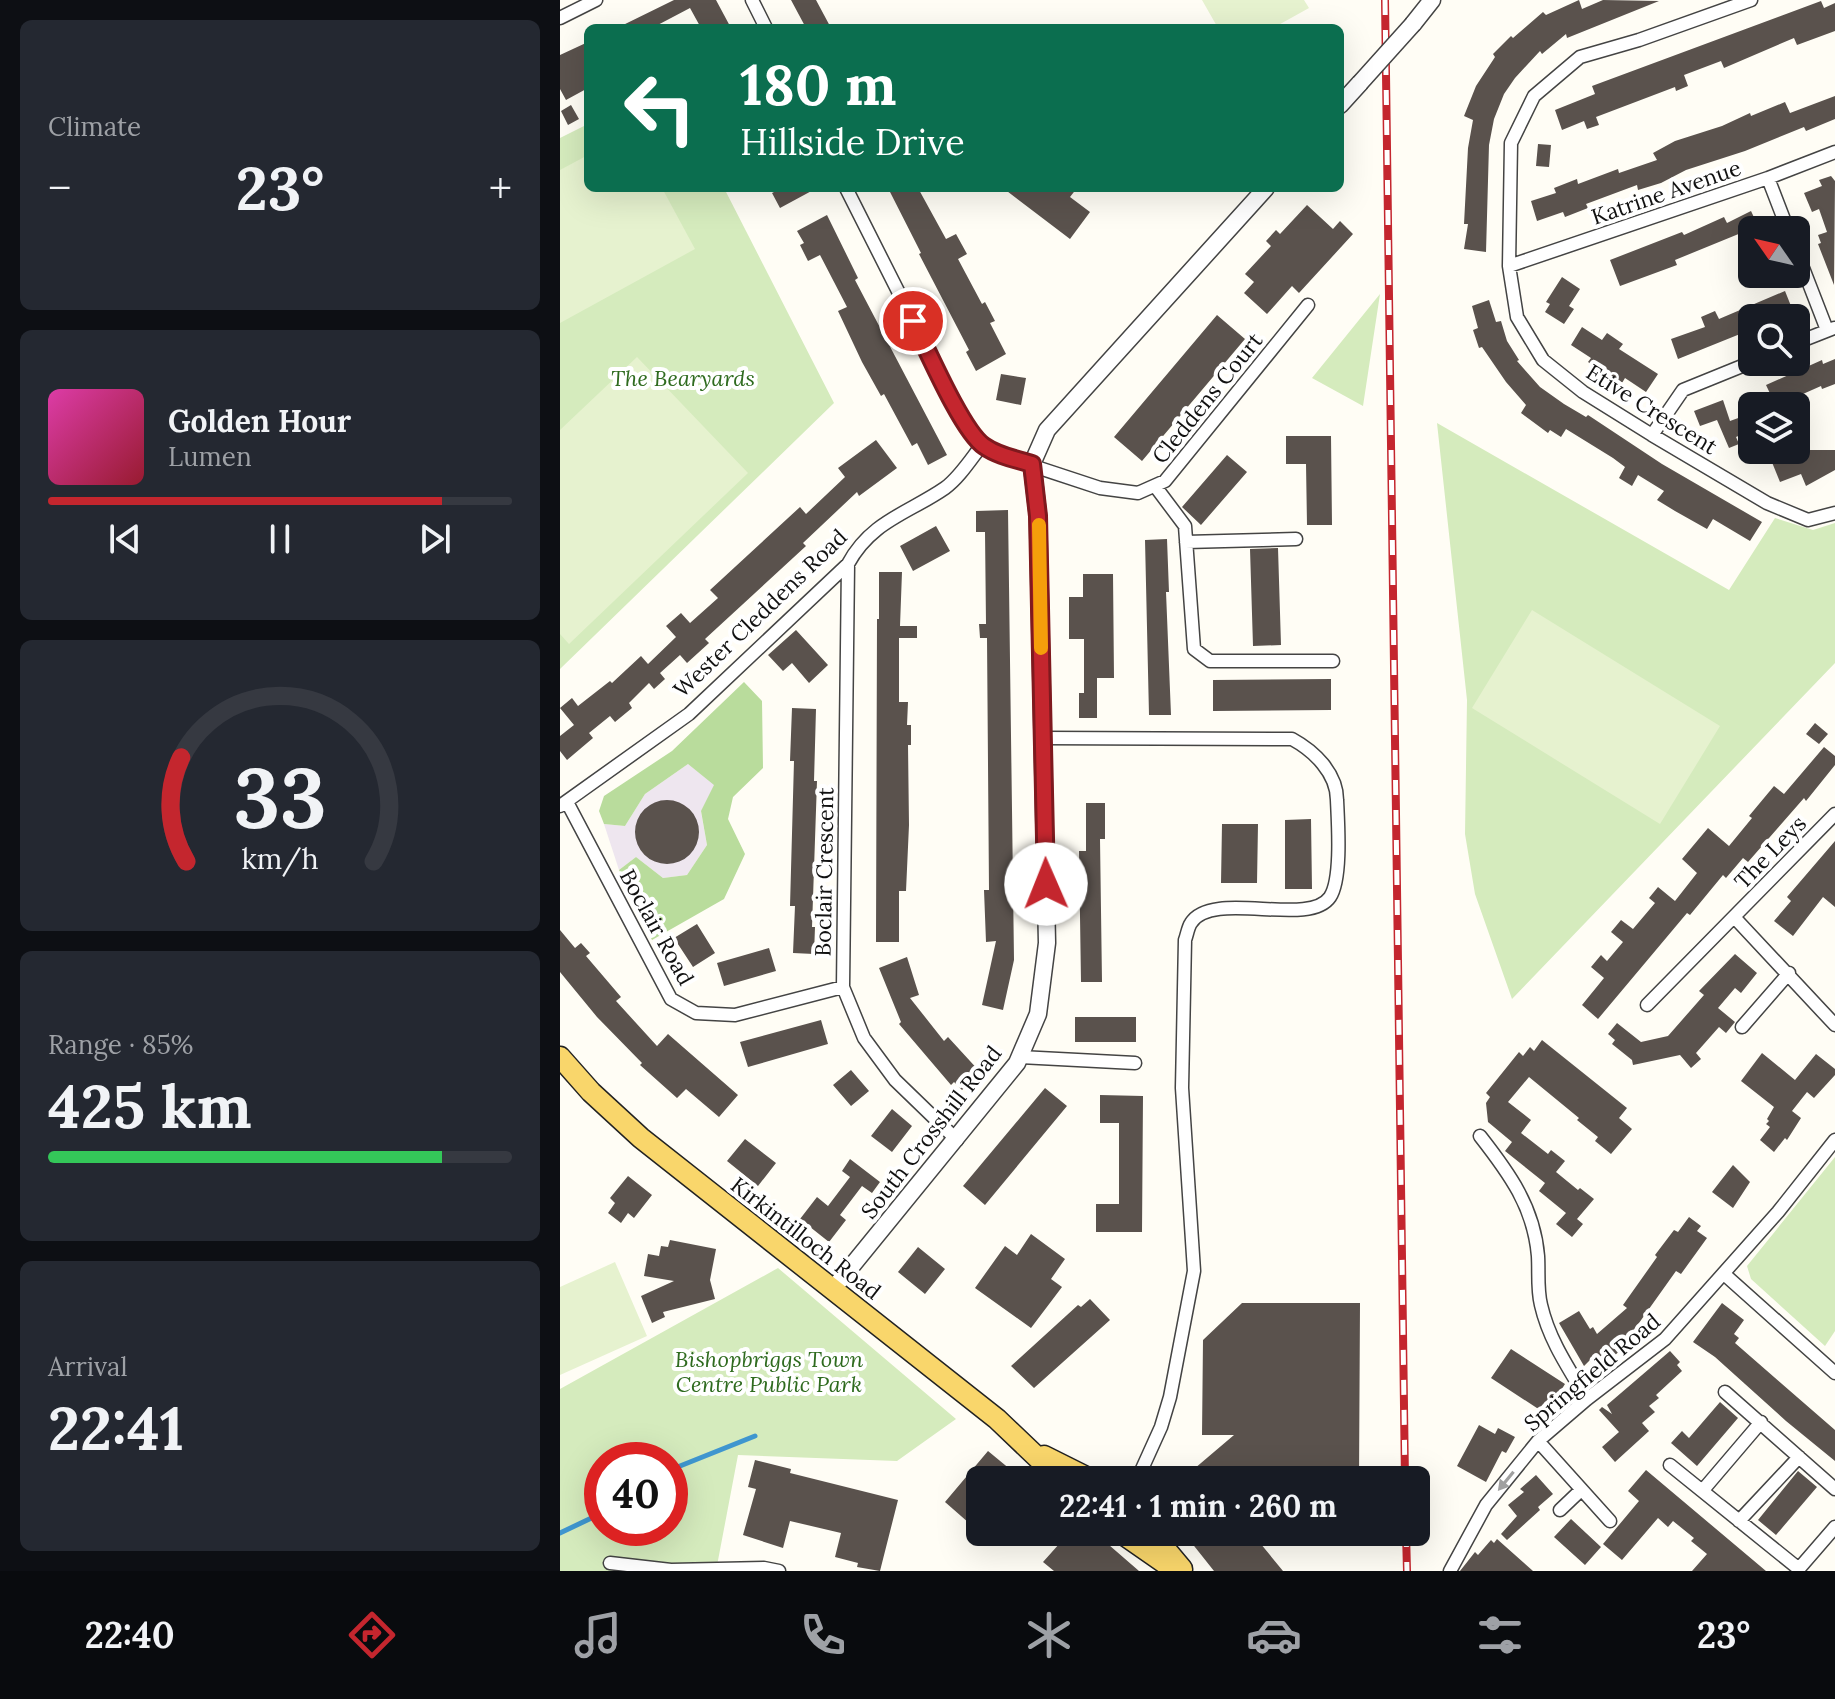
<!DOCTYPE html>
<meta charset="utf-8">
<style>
body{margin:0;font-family:Lora,serif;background:#242831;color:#f1f3f6;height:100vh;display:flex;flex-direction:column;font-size:30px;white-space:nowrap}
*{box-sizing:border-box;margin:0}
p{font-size:26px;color:#9ea1a6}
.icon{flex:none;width:44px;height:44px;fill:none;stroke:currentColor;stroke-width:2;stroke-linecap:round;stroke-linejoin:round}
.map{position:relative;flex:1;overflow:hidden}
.sheet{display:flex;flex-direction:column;gap:20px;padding:20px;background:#0d0f14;width:560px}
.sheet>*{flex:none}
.hud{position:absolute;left:24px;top:24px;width:760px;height:168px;border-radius:12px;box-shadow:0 8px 32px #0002;background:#0b6e4f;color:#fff;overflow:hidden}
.needle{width:52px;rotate:304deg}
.buttons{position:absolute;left:1178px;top:216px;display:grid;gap:16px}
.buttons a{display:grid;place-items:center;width:72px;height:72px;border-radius:12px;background:#171b24;box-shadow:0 8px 32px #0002;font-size:40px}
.speed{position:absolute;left:24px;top:1442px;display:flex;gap:16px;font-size:40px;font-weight:700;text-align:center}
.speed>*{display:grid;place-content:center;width:104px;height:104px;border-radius:50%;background:#171b24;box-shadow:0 8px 32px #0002;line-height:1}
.speed .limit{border:12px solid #d22;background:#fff;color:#111}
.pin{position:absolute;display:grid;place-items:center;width:68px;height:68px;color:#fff;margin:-34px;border:4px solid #fff;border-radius:50%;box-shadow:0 2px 8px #0007}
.me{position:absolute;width:88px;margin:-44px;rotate:359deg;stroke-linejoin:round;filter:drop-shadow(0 0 6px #0008)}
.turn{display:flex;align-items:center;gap:28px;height:168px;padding:0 24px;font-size:36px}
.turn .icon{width:104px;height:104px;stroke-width:2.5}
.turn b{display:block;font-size:56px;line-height:68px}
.big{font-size:60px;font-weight:700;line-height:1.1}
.sheet .card{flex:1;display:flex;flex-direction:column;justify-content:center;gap:12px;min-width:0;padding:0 28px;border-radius:12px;background:#242831}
.sheet .dial{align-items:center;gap:0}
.dial svg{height:208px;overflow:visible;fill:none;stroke:#363941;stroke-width:7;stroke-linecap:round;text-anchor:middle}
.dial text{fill:#f1f3f6;stroke:none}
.song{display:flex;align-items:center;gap:24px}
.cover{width:96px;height:96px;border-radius:12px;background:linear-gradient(135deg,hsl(320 70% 55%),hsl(350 70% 35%))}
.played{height:8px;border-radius:4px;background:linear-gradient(90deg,#c4262e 85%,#363941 85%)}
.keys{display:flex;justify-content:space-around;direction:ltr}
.heat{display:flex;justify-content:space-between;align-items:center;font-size:44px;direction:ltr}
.charge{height:12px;border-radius:6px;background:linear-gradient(90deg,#34c759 85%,#363941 0)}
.trip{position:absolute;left:406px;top:1466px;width:464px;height:80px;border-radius:12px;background:#171b24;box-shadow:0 8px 32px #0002;font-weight:700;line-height:80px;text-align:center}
.tab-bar{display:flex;height:128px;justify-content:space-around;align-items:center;background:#090b0e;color:#9ea1a6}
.tab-bar .icon{width:56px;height:56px}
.tab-bar .active{color:#c4262e}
.tab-bar b{font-size:36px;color:#f1f3f6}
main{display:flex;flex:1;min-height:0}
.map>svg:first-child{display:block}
.industrial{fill:#eee6ef}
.green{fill:#d5ebbd;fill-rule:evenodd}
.forest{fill:#b9dc9c}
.pitch{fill:#e6f2cf}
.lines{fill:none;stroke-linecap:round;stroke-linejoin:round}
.stream{stroke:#3f96cf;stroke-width:5}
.building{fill:#5a524d}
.minor-casing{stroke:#444;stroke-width:15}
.tertiary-casing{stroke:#444;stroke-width:19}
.primary-casing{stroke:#222;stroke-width:23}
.minor{stroke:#fff;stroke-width:12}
.tertiary{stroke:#fff;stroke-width:16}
.primary{stroke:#f9d66b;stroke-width:20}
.rail-casing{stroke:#c4262e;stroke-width:8}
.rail{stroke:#fff;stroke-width:5;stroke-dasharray:15;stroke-linecap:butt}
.tertiary-bridge-casing{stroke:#444;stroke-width:19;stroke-linecap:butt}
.tertiary-bridge{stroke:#fff;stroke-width:16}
.oneway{fill:#a0a0a0}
.route-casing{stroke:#7f191e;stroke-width:20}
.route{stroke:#c4262e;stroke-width:14}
.slow{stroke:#f59e0b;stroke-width:14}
.labels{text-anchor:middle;stroke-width:8;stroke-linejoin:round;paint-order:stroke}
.street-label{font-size:22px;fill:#111;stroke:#fff}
.park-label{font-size:22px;font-style:italic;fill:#2f6b1f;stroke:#fff}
</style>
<main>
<section class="sheet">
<div class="card"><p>Climate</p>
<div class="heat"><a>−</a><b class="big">23°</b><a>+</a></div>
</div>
<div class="card">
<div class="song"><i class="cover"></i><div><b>Golden Hour</b><p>Lumen</p></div></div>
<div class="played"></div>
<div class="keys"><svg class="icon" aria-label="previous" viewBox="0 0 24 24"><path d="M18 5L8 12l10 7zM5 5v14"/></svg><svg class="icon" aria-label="pause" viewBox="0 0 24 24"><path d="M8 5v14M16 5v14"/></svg><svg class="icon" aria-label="next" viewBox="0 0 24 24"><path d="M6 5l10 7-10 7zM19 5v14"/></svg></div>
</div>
<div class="card dial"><svg viewBox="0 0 100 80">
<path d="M14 69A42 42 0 1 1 86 69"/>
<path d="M14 69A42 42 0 0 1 12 29" stroke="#c4262e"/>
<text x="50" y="56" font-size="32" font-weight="700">33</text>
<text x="50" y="72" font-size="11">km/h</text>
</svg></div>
<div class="card"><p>Range · 85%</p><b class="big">425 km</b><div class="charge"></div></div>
<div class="card"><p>Arrival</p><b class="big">22:41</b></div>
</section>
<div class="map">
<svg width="1275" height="1571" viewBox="0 0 1275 1571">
<rect width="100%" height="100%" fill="#fffdf5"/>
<path class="industrial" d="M128 764 155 785 141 812 147 845 127 875 103 878 76 857 59 870 44 824 65 826 85 794Z"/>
<path class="green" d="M28 124V188H164L274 403 0 669V138Z
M820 294 803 406 752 378Z
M877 423 1169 590 1215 518 1253 530 1275 523V663L952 999 915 894 905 834 907 700Z
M1275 1157V1331L1265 1346 1191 1279 1187 1266Z
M218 1268 396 1419 337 1461 178 1455 156 1571H0V1389ZM42 1460H110V1528H42Z"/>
<path class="forest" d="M184 682 202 701 203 768 173 797 168 819 185 854 164 899 92 940 59 870 76 857 103 878 127 875 147 845 141 811 154 785 128 764 85 794 65 826 44 824 39 811 44 796 112 751Z"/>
<path class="pitch" d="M642 0H744L749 8 713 28H658Z
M28 155V188H102L135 249 0 323V170Z
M77 357 188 473 9 644 0 634V430Z
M972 610 1160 726 1100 824 912 708Z
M55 1262 87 1336 0 1375V1287Z"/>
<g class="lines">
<path class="stream" d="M110 1470 195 1436
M0 1533 42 1513"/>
</g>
<path class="building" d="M114 0H156L171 28H141L130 8 92 28H57Z
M231 0H256L271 28H246Z
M1019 0 1022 9 1043 0 1099 1 1007 38 1006 34 982 54 980 51 955 78 944 94 934 119 929 145 926 252 904 249 908 224H904L908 148 913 120 904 116 916 86 935 57 933 54 951 36 953 38 983 12 986 15Z
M1261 1 1264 8 1275 3V31L1237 45 1234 38 1164 68 1161 61 1124 75 1128 86 1116 91 1115 87 1036 117 1039 125 1027 129 1024 121 1002 130 995 110 1035 94 1032 86Z
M28 42V88L6 100 0 89V55Z
M1275 96V119L1246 131 1244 127 1185 151 1126 170 1101 183 1078 190 1077 185 1026 204 1028 208 1005 217 1003 212 977 221 971 201 996 193 994 188 1017 179 1018 184 1058 169 1059 173 1097 160 1093 153 1115 141 1162 126 1190 113 1191 116 1225 102 1230 113Z
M11 105 19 119 8 125 1 111Z
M978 144 991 145 989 167 976 166Z
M1271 176 1275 181 1274 285 1258 244 1261 243 1258 235 1267 232 1259 209 1252 212 1244 193 1262 186 1259 180Z
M222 188H257L220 208 212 193Z
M328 188H358L386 239 396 234 407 254 398 259 422 304 425 302 435 321 430 323 446 354 416 371 406 352 409 350 359 254 361 253Z
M443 188H517L510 197 530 212 510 239Z
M747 205 773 229 780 221 793 234 739 293 732 286 707 314 684 293 694 282 685 274 711 246 706 241 716 230 720 234Z
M1191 211 1200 230H1192V255L1181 233 1115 260 1117 265 1060 286 1050 260 1122 232 1124 235 1164 217 1167 223Z
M267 215 298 278 295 280 387 455 368 465 357 443 352 446 324 394 321 396 302 362 278 311 287 307 260 255 248 261 240 245 244 243 237 231Z
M1002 277 1020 289 1009 306 1014 309 1004 324 985 312 990 304 986 302Z
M1225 291 1233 311 1216 318H1185L1190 330 1118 359 1111 339 1145 327 1141 317 1155 311 1159 319Z
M929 300 936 322 941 321 947 341 959 360 957 361 980 387 1004 404 1026 417 1028 415 1102 464 1202 522 1190 541 1153 519 1147 529 1115 511 1097 500 1104 491 1078 475 1072 486 1059 478 1065 467 1053 458 1006 429 1001 437 990 430 988 433 961 413 966 405 946 382 922 347 919 348 913 330 918 328 912 306Z
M657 315 685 339 582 461 554 437Z
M1022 327 1042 340 1047 333 1063 344 1059 349 1098 374 1086 392 1065 378 1062 383 1042 371 1028 362 1031 358 1011 345Z
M1275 359V384L1262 389 1261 386 1216 406 1206 385 1262 360 1263 364Z
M441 374 466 378 461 405 436 400Z
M1163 400 1170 421 1192 413V430L1176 437 1179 444 1169 448 1157 420 1140 426 1134 411Z
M726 436H771L772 525H747L746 464H726Z
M316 440 337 468 299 496 297 492 243 543 246 546 145 639 149 643 127 663 120 655 100 673 105 679 94 689 89 683 69 703 72 708 55 722 50 716 29 733 33 738 7 760 0 751V736L14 725 0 708 12 698 18 706 50 681 52 683 81 656 88 664 116 637 106 626 121 613 130 623 158 598 150 590 240 507 246 514 285 477 278 468Z
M1207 450H1275V470L1246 486 1241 474 1220 482Z
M667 455 687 472 641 525 622 507Z
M448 510 454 960 443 1010 422 1005 436 941 426 942 424 890H429L427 638H420L419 624H426L425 532H416V511Z
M376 526 390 551 353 571 340 546Z
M607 539 609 592H606L611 715H589L585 540Z
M718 548 721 645 693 646 690 549Z
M319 572H342L340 626H357V638H339V702H348L347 725H351V745H348L349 825 346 891H339V942H316L317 619H319Z
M523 574H553L554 678H537V718H519V693H524V639H509V597H523Z
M236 630 268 665 249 683 232 663 223 671 208 655Z
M771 679V710L653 711V680Z
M232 708 256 709 254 781H257L252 927H255L254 954 233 953 235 906H230L234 761H230Z
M1255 723 1268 734 1259 744 1246 734Z
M1264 747 1275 756V765L1246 801 1244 798 1188 862 1183 858 1166 878 1163 875 1130 915 1127 913 1038 1019 1022 1005 1044 978 1031 967 1041 955 1047 961 1063 942 1051 932 1061 920 1073 929 1095 903 1089 898 1098 887 1115 901 1137 873 1122 859 1148 828 1169 846 1192 818 1189 816 1214 786 1224 794Z
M75 832a32 32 0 1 1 64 0a32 32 0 1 1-64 0Z
M526 803H545V839H540L542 982H521L519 851H526Z
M751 819 752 889H725V820Z
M662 824H698L697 883H661Z
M1275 841V907L1263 897 1233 936 1214 921 1231 901 1227 897Z
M137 924 155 953 133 967 114 938Z
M0 930 15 948 21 943 30 953 26 956 61 997 56 1001 97 1046 108 1034 178 1095 159 1117 126 1089 117 1098 80 1065 82 1063 37 1017 0 972Z
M209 948 216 971 164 986 157 963Z
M1175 954 1197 973 1181 993 1175 988 1158 1008 1175 1022 1166 1033 1159 1027 1136 1053 1141 1059 1131 1068 1120 1055 1073 1065 1072 1060 1052 1044 1055 1040 1048 1034 1057 1023 1081 1042 1108 1036 1144 995 1139 991Z
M347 957 359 995 350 998 384 1041 388 1037 421 1073 402 1090 394 1082 391 1085 339 1024 341 1022 319 968Z
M515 1017H576V1042H515Z
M261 1020 268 1044 188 1067 180 1042Z
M982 1040 1067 1108 1059 1118 1072 1129 1051 1154 1035 1141 1038 1137 1017 1120 1019 1118 969 1077 948 1102 971 1120 961 1133 988 1154 991 1150 1005 1161 996 1172 1018 1190 1020 1188 1034 1199 1017 1219 1023 1224 1012 1237 996 1224 1006 1213 979 1191 985 1183 945 1151 952 1142 928 1122 926 1103 930 1097 926 1093 959 1052 963 1056 970 1047 974 1051Z
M1202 1053 1235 1080 1256 1054 1275 1069V1075L1254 1098 1247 1092 1232 1111 1241 1118 1227 1140 1225 1138 1214 1152 1200 1140 1210 1127 1206 1124 1209 1121 1207 1119 1214 1107 1181 1081Z
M291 1070 309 1091 291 1106 273 1085Z
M485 1088 507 1106 425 1205 403 1186Z
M540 1095 583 1096 582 1232H536V1204H559V1123H540Z
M332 1109 352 1126 332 1152 311 1136Z
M185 1139 216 1163 198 1186 167 1161Z
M290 1159 320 1182 312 1193 302 1186 280 1215 286 1220 269 1242 240 1219 257 1197 268 1206 290 1177 282 1171Z
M1173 1165 1190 1182 1173 1208 1152 1192Z
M68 1176 92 1195 74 1218 68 1213 61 1223 48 1213 55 1203 50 1198Z
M1129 1217 1141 1226 1137 1231 1147 1238 1121 1274 1116 1271 1074 1330 1078 1332 1060 1347 1062 1349 1047 1362 1041 1356 1032 1364 1030 1360 1024 1366 999 1323 1019 1311 1030 1329 1033 1327 1037 1334 1067 1308 1063 1305 1097 1257 1095 1255 1114 1230 1118 1232Z
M471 1234 505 1259 491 1279 502 1287 471 1328 415 1288 445 1246 457 1255Z
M110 1240 156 1249 150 1280 155 1299 103 1312 105 1317 92 1323 81 1296 114 1281 84 1276 88 1254 99 1256 101 1246 108 1247Z
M358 1247 385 1269 365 1294 338 1272Z
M530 1299 550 1320 474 1388 451 1366 518 1305 521 1307Z
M682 1303H800L799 1480H621L674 1435H642L643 1340Z
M1162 1303 1184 1320 1174 1334 1179 1338 1175 1343 1275 1430V1461L1226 1421 1155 1357 1133 1342Z
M951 1349 1005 1384 986 1414 931 1378Z
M1110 1351 1120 1362 1117 1365 1122 1371 1096 1395 1099 1398 1089 1406 1095 1412 1082 1423 1089 1431 1055 1462 1042 1447 1059 1432 1039 1410 1042 1407 1052 1414 1047 1405Z
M1160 1402 1178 1418 1137 1466 1111 1443 1122 1431 1129 1438Z
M919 1425 935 1434 938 1428 955 1437 946 1453 942 1451 926 1482 897 1466Z
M428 1451 463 1480H420V1510L409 1523 385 1502Z
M195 1460 231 1469 230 1473 338 1500 320 1571 297 1567 298 1563 275 1557 281 1533 230 1521 223 1548 183 1535 196 1489 188 1487Z
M1086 1470 1206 1571H1132L1147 1554 1131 1541 1134 1538 1113 1521 1108 1527 1098 1518 1062 1560 1043 1544 1079 1501 1068 1491Z
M1238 1471 1257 1487 1216 1535 1198 1520Z
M976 1475 993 1494 978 1507 980 1510 947 1540 941 1534 957 1516 948 1505 964 1492 960 1489Z
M1011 1519 1041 1547 1025 1565 994 1537Z
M487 1532H534L579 1571H494L483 1562 500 1543Z
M623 1532H691L723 1571H654Z
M937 1539 973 1571H900L915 1552 918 1555 931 1540 934 1543Z"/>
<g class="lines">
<defs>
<path id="minor" d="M192 0 206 28
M1191 0 1079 40 1020 57 974 96 951 143 949 266 957 317 983 360 1023 392 1092 435 1207 503 1248 520 1275 513
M0 18 36 0
M1208 178 1228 230
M286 188 408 430 422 445 440 455 540 488 578 493 605 481 748 305
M1236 250 1267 330
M949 266 1208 178 1275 152
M1236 343 1274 328
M1092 435 1123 390 1192 362
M595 486 625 526 634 649 650 661H773
M626 542 736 539
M288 564 283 987 304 1038 335 1080 397 1140
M483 738 732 739C754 751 777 773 777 800 778 823 782 879 770 897 749 928 652 889 631 923 628 927 627 935 625 940L622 1088 634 1271 610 1397 601 1427 577 1480
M7 802 111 999 136 1013 175 1015 283 987
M0 806 129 714 288 564C311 521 349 513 385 488 399 478 411 459 422 445
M1174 917 1275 1025
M1087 1005 1275 814
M1182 1027 1229 973
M460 1057 575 1063
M920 1136C949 1173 974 1207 978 1256 979 1273 977 1289 981 1305 989 1340 1009 1369 1027 1399
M1164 1274 1275 1373
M1165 1392 1275 1489
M978 1441 1050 1521
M1110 1465 1239 1569
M1143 1490 1201 1422
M1000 1510 1021 1490
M1179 1521 1239 1457
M50 1563 111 1570 204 1568 219 1571
M890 1571 926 1505 978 1441 1027 1399 1105 1339 1218 1212 1275 1140
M1237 1571 1275 1527"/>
<path id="tertiary" d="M853 24 872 0
M780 105 800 83
M273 1289 457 1063 478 1014 487 943 478 516 472 464 487 430 706 188"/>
<path id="primary" d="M0 1057 31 1092 81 1138 437 1419 501 1480
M484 1456 532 1480
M560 1532 616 1571
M591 1532 622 1569"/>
</defs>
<use href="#minor" class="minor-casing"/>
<use href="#tertiary" class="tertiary-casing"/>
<use href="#primary" class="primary-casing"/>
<use href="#minor" class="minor"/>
<use href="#tertiary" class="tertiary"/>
<use href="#primary" class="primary"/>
<defs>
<path id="rail" d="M825 0 845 1480
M846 1532 847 1571"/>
</defs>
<use href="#rail" class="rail-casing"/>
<use href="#rail" class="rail"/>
<defs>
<path id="tertiary-bridge" d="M800 83 853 24"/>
</defs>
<use href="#tertiary-bridge" class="tertiary-bridge-casing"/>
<use href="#tertiary-bridge" class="tertiary-bridge"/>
</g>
<defs><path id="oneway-solid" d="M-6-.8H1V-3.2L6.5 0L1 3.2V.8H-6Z" transform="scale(2)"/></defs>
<use class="oneway" href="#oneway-solid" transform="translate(946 1481) rotate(129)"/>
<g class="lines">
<defs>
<path id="route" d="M353 321C367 349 402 431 424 446 438 456 456 459 472 464L478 516 486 884"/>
</defs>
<use href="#route" class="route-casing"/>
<use href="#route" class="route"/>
<path class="slow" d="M479 525 481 648"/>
</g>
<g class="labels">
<g class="street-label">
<text transform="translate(1106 192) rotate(-19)" y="8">Katrine Avenue</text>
<text transform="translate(647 398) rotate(-51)" y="8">Cleddens Court</text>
<text transform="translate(1092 409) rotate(32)" y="8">Etive Crescent</text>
<text transform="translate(200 613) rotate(-44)" y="8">Wester Cleddens Road</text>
<text transform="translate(1210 852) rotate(-46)" y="8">The Leys</text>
<text transform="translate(264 872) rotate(-89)" y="8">Boclair Crescent</text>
<text transform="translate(97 927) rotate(61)" y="8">Boclair Road</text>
<text transform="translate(371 1132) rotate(-52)" y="8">South Crosshill Road</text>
<text transform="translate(246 1238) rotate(38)" y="8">Kirkintilloch Road</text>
<text transform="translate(1032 1372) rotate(-40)" y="8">Springfield Road</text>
</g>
<g class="park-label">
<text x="123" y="386">The Bearyards</text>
<text x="209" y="1367">Bishopbriggs Town<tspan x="209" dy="25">Centre Public Park</tspan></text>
</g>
</g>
</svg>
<div class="buttons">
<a><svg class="needle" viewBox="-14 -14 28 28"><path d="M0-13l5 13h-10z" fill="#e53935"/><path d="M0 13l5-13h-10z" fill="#9ea1a6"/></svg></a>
<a><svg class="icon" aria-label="search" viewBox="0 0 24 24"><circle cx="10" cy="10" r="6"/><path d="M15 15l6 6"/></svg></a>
<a><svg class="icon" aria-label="layers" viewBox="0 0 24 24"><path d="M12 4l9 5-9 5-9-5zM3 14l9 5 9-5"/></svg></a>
</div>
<div class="speed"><div class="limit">40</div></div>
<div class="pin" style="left:353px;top:321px;background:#d93025"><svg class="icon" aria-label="arrive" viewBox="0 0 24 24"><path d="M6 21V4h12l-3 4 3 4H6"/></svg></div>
<svg class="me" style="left:486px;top:884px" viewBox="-20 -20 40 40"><circle r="19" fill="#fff"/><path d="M0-13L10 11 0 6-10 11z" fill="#c4262e"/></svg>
<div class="trip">22:41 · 1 min · 260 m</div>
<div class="hud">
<div class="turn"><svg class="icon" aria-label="left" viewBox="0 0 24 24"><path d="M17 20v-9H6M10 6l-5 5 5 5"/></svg><div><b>180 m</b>Hillside Drive</div></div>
</div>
</div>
</main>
<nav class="tab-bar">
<b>22:40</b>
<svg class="icon active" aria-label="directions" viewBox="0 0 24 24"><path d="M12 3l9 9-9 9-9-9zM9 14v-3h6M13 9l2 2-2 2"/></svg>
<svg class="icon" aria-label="music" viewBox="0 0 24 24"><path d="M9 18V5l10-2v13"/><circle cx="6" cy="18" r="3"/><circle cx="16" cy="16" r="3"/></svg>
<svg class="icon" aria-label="phone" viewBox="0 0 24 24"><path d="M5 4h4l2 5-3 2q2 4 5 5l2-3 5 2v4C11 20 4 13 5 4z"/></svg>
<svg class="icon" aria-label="climate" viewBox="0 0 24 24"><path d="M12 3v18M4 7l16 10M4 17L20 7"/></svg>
<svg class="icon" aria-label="car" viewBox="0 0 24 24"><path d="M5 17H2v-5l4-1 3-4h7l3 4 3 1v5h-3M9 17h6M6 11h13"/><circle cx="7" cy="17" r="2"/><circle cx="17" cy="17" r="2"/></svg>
<svg class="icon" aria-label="filters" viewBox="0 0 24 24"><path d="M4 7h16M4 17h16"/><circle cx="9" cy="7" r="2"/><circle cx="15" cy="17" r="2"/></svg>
<b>23°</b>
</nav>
